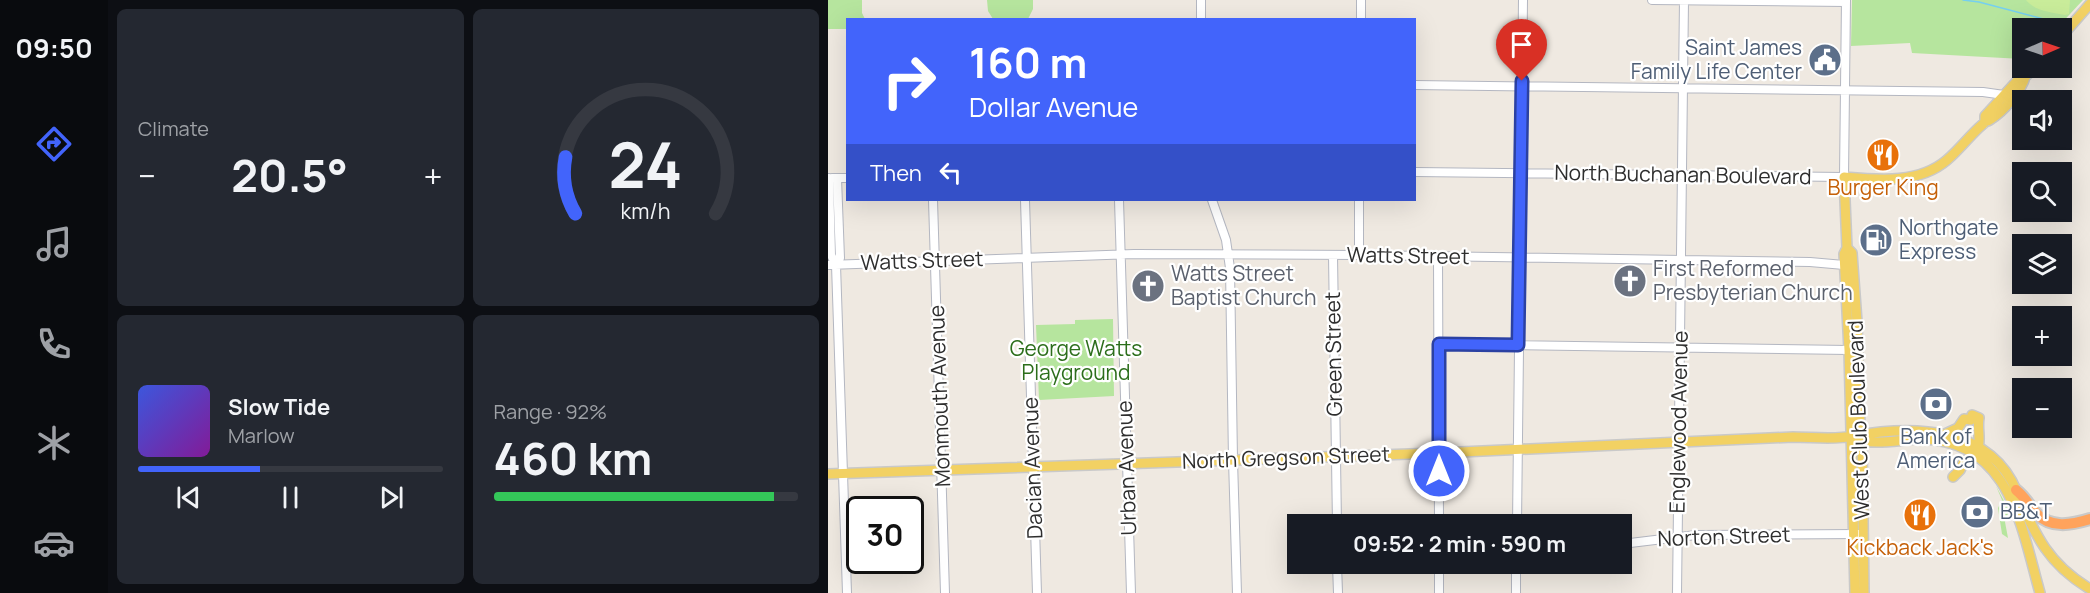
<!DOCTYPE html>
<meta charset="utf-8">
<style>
body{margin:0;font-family:Manrope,sans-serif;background:#242831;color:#f1f3f6;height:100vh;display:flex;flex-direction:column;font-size:22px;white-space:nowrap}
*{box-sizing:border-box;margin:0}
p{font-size:20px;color:#9ea1a6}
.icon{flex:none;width:33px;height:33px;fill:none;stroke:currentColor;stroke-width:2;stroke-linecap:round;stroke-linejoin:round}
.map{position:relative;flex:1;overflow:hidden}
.drawer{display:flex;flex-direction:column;gap:9px;padding:9px;background:#0d0f14;width:720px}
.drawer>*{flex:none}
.hud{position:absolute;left:18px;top:18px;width:570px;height:183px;border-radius:0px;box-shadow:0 6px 24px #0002;background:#4264fb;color:#fff;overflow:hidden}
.needle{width:39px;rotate:88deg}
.controls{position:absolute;left:1184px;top:18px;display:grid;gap:12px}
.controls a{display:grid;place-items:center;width:60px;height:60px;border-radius:0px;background:#171b24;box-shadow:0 6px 24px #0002;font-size:30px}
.speed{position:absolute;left:18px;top:496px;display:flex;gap:12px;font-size:30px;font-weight:700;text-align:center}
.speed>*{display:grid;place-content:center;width:78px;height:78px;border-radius:50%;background:#171b24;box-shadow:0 6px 24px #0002;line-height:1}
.speed .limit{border:3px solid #111;border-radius:9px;background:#fff;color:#111}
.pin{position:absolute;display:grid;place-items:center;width:51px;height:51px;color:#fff;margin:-62px -26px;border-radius:50% 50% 50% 0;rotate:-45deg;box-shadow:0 0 6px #0007}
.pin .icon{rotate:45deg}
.me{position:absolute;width:66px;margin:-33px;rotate:0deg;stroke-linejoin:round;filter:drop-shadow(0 0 4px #0008)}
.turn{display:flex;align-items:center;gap:21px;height:126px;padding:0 24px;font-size:27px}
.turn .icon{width:78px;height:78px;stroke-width:2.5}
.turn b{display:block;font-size:42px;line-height:51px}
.then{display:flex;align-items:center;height:57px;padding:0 24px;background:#0003;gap:12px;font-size:22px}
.big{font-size:45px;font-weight:700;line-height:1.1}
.drawer .tile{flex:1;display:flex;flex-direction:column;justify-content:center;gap:9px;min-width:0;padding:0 21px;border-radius:9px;background:#242831}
.drawer .dial{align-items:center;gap:0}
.dial svg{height:156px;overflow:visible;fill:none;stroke:#363941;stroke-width:7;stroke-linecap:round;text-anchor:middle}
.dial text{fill:#f1f3f6;stroke:none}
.song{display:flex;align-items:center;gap:18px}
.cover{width:72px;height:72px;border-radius:9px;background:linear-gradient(135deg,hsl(230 70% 55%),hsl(290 70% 35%))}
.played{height:6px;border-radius:3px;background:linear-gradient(90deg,#4264fb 40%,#363941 40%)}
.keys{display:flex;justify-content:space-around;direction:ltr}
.heat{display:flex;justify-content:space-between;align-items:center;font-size:33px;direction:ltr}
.charge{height:9px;border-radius:4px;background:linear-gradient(90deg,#34c759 92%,#363941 0)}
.drawer .tiles{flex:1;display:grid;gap:9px;grid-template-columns:repeat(2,1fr)}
.trip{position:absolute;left:459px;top:514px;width:345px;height:60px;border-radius:0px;background:#171b24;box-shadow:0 6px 24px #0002;font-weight:700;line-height:60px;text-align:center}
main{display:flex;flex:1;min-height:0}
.tab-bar{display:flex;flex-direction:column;width:108px;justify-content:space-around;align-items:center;background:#090b0e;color:#9ea1a6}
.tab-bar .icon{width:42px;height:42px}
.tab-bar .selected{color:#4264fb}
.tab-bar b{font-size:27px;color:#f1f3f6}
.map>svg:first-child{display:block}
.green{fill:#b6e59e}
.pitch{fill:#c9ec9a}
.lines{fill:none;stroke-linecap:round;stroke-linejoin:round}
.stream{stroke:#75cff0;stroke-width:1.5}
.minor-casing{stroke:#b4b7c1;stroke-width:10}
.major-casing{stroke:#c9c9c9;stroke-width:12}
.highway-casing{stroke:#c9c9c9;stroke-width:14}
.minor{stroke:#fff;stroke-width:8}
.major{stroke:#f2d163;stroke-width:9}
.highway{stroke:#ffa35c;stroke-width:10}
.route-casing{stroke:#2b41a3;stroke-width:15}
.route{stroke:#4264fb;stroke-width:10}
.labels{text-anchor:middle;stroke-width:4.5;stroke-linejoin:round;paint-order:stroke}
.service-label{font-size:21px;fill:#4e5e75;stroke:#fff;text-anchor:start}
.street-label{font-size:21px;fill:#2e2e2e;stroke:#fff}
.food-label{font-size:21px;fill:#c56008;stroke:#fff}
.worship-label{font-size:21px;fill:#5b616d;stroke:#fff;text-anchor:start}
.park-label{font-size:21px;fill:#2c6e1b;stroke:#fff}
</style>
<main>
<nav class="tab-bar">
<b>09:50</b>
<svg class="icon selected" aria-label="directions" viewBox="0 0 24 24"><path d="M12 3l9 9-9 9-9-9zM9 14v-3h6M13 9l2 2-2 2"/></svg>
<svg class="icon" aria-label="music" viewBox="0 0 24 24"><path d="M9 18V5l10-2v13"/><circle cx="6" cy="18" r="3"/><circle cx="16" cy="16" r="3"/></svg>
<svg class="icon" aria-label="phone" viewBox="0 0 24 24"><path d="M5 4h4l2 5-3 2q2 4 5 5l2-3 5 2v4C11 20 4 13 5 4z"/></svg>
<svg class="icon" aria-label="climate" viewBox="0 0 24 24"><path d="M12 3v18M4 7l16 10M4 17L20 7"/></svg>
<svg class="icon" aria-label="car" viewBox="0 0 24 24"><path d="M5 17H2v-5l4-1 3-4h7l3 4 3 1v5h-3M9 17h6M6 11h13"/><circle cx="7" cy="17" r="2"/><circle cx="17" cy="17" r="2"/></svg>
</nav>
<section class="drawer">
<div class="tiles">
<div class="tile"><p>Climate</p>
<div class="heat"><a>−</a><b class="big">20.5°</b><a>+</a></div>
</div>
<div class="tile dial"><svg viewBox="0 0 100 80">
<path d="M14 69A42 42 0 1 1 86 69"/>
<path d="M14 69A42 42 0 0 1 9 40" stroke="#4264fb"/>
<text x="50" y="56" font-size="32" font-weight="700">24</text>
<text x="50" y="72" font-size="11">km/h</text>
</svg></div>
<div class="tile">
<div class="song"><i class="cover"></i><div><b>Slow Tide</b><p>Marlow</p></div></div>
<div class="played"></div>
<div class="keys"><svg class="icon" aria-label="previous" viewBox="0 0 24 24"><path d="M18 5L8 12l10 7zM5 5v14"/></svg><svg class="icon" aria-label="pause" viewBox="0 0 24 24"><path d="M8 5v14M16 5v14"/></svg><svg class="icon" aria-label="next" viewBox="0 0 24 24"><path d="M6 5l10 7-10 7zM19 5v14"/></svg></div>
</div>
<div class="tile"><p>Range · 92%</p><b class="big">460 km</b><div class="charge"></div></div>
</div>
</section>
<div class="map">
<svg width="1262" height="593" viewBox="0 0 1262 593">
<rect width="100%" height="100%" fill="#efe9e1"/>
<path class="green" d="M0 0H34V13L37 19 20 20 19 29H0Z
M159 0H205V9L200 19H165L160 11Z
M1024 0H1255L1229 28H1194V59L1084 53 1082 43 1023 46Z
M285 319 286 396 211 400 208 325 247 324V320Z
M1168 486 1181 510 1177 522 1180 538 1174 534 1170 508 1174 500Z"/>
<path class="pitch" d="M1198 0H1242L1241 14 1237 15C1224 12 1208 12 1198 0Z"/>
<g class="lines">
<path class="stream" d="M1135 0 1151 2 1231 23"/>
<defs>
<path id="minor" d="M824 0 1018 2
M373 20V0
M533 20V0
M586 85 1155 92 1176 95
M586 172 1016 177 1018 0
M1 178 3 255 8 265
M4 178H20
M9 178 12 258 8 265 19 593
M105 200 117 593
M197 200 209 593
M291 200 303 593
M384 200 398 240 402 268 405 460 409 593
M531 200V255
M505 255 509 525
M610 257 611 525
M0 265 306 254 531 255 982 262 1016 265
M611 344 1021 350
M689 525 695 0
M794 544 868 535 1031 534
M509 564 510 593
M611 564V593
M688 593V564
M849 593 856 0"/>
<path id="major" d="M1233 37 1262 4
M1157 121V116L1189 81 1197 77 1206 68
M1019 248 1024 253 1029 322 1032 427 1034 441 1036 593
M1144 415 1151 418C1149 428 1153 439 1150 448
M1119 433 1130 428 1136 419 1143 420
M1029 439C1045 446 1075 439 1093 439 1182 440 1193 526 1212 593
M0 474 611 453 965 437C984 437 1007 440 1025 436 1085 425 1162 426 1189 492 1208 536 1219 563 1262 589
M1125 477 1132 470 1136 461 1150 457
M1027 593 1021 350 1016 254 1019 248 1016 177C1051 180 1091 184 1119 160 1132 149 1142 135 1155 124 1161 118 1156 124 1163 119 1175 112 1194 90 1197 77"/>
<path id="highway" d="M1188 490C1197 497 1200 504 1207 512 1222 529 1243 525 1262 519"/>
</defs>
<use href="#minor" class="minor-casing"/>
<use href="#major" class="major-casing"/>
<use href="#highway" class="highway-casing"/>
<use href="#minor" class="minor"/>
<use href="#major" class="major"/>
<use href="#highway" class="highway"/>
</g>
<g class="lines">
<defs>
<path id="route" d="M611 471V344L690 345 694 81"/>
</defs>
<use href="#route" class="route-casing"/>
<use href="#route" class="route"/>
</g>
<defs>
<symbol id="civic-disc" viewBox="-11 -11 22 22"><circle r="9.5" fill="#5c6f8a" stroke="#fff"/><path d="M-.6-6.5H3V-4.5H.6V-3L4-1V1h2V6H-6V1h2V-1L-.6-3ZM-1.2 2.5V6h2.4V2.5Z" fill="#fff"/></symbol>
<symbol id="restaurant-disc" viewBox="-11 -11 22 22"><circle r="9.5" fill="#e8710a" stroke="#fff"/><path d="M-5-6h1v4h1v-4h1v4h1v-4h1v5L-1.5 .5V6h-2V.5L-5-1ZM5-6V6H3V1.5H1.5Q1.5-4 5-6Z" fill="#fff"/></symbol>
<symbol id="fuel-disc" viewBox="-11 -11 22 22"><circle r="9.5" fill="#5c6f8a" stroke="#fff"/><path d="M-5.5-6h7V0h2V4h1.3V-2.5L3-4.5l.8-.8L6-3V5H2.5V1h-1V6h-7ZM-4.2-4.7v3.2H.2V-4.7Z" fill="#fff"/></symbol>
<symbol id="church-disc" viewBox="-11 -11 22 22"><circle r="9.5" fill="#6b7280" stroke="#fff"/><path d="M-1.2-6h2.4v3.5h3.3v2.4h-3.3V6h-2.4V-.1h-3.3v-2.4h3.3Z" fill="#fff"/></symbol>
<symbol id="bank-disc" viewBox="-11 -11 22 22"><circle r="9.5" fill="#5c6f8a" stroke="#fff"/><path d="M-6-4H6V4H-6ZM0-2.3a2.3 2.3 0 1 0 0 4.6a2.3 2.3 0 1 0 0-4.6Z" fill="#fff"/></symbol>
</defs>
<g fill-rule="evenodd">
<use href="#civic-disc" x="978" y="41" width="38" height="38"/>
<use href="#restaurant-disc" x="1036" y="136" width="38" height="38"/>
<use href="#fuel-disc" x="1029" y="221" width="38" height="38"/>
<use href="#church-disc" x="783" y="262" width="38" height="38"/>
<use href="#church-disc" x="301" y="267" width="38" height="38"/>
<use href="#bank-disc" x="1089" y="385" width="38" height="38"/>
<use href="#bank-disc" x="1130" y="493" width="38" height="38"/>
<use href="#restaurant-disc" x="1073" y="496" width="38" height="38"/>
</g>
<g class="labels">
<g class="service-label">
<text x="974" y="55" text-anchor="end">Saint James<tspan x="974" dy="24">Family Life Center</tspan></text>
<text x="1071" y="235">Northgate<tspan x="1071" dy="24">Express</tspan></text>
<text x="1108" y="444" text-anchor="middle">Bank of<tspan x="1108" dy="24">America</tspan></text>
<text x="1172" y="519">BB&amp;T</text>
</g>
<g class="street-label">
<text transform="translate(855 175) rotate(1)" y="7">North Buchanan Boulevard</text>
<text transform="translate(580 256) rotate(1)" y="7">Watts Street</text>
<text transform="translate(94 261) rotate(-2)" y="7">Watts Street</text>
<text transform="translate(506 354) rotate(-91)" y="7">Green Street</text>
<text transform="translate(112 396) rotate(-92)" y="7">Monmouth Avenue</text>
<text transform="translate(1031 420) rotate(-92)" y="7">West Club Boulevard</text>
<text transform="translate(851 422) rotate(-89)" y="7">Englewood Avenue</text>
<text transform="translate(458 458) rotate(-2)" y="7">North Gregson Street</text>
<text transform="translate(205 468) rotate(-92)" y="7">Dacian Avenue</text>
<text transform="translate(299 468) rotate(-92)" y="7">Urban Avenue</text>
<text transform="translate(896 537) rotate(-2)" y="7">Norton Street</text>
</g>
<g class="food-label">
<text x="1055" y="195">Burger King</text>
<text x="1092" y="555">Kickback Jack's</text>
</g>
<g class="worship-label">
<text x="825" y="276">First Reformed<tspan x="825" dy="24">Presbyterian Church</tspan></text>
<text x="343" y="281">Watts Street<tspan x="343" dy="24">Baptist Church</tspan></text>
</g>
<g class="park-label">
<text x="248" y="356">George Watts<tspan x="248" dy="24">Playground</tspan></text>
</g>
</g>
</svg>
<div class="controls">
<a><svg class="needle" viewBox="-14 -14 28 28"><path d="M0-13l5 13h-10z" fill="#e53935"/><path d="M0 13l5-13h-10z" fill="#9ea1a6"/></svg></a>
<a><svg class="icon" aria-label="sound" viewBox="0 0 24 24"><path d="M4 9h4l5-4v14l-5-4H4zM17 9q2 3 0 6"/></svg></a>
<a><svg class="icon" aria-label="search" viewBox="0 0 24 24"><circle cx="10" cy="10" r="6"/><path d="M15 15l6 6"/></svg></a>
<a><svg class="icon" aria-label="layers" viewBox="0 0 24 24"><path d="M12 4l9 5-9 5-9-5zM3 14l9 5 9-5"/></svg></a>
<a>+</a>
<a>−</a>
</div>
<div class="speed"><div class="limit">30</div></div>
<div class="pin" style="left:694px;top:81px;background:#d93025"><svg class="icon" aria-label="arrive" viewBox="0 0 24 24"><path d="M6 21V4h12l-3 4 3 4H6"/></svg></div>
<svg class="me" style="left:611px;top:471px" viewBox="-20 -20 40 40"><circle r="17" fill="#4264fb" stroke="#fff" stroke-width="3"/><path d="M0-11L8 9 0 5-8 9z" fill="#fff"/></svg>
<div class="trip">09:52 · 2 min · 590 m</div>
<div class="hud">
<div class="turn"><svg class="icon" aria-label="right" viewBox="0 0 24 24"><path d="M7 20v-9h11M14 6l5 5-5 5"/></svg><div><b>160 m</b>Dollar Avenue</div></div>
<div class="then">Then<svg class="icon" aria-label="left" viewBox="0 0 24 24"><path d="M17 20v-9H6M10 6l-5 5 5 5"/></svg></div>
</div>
</div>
</main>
